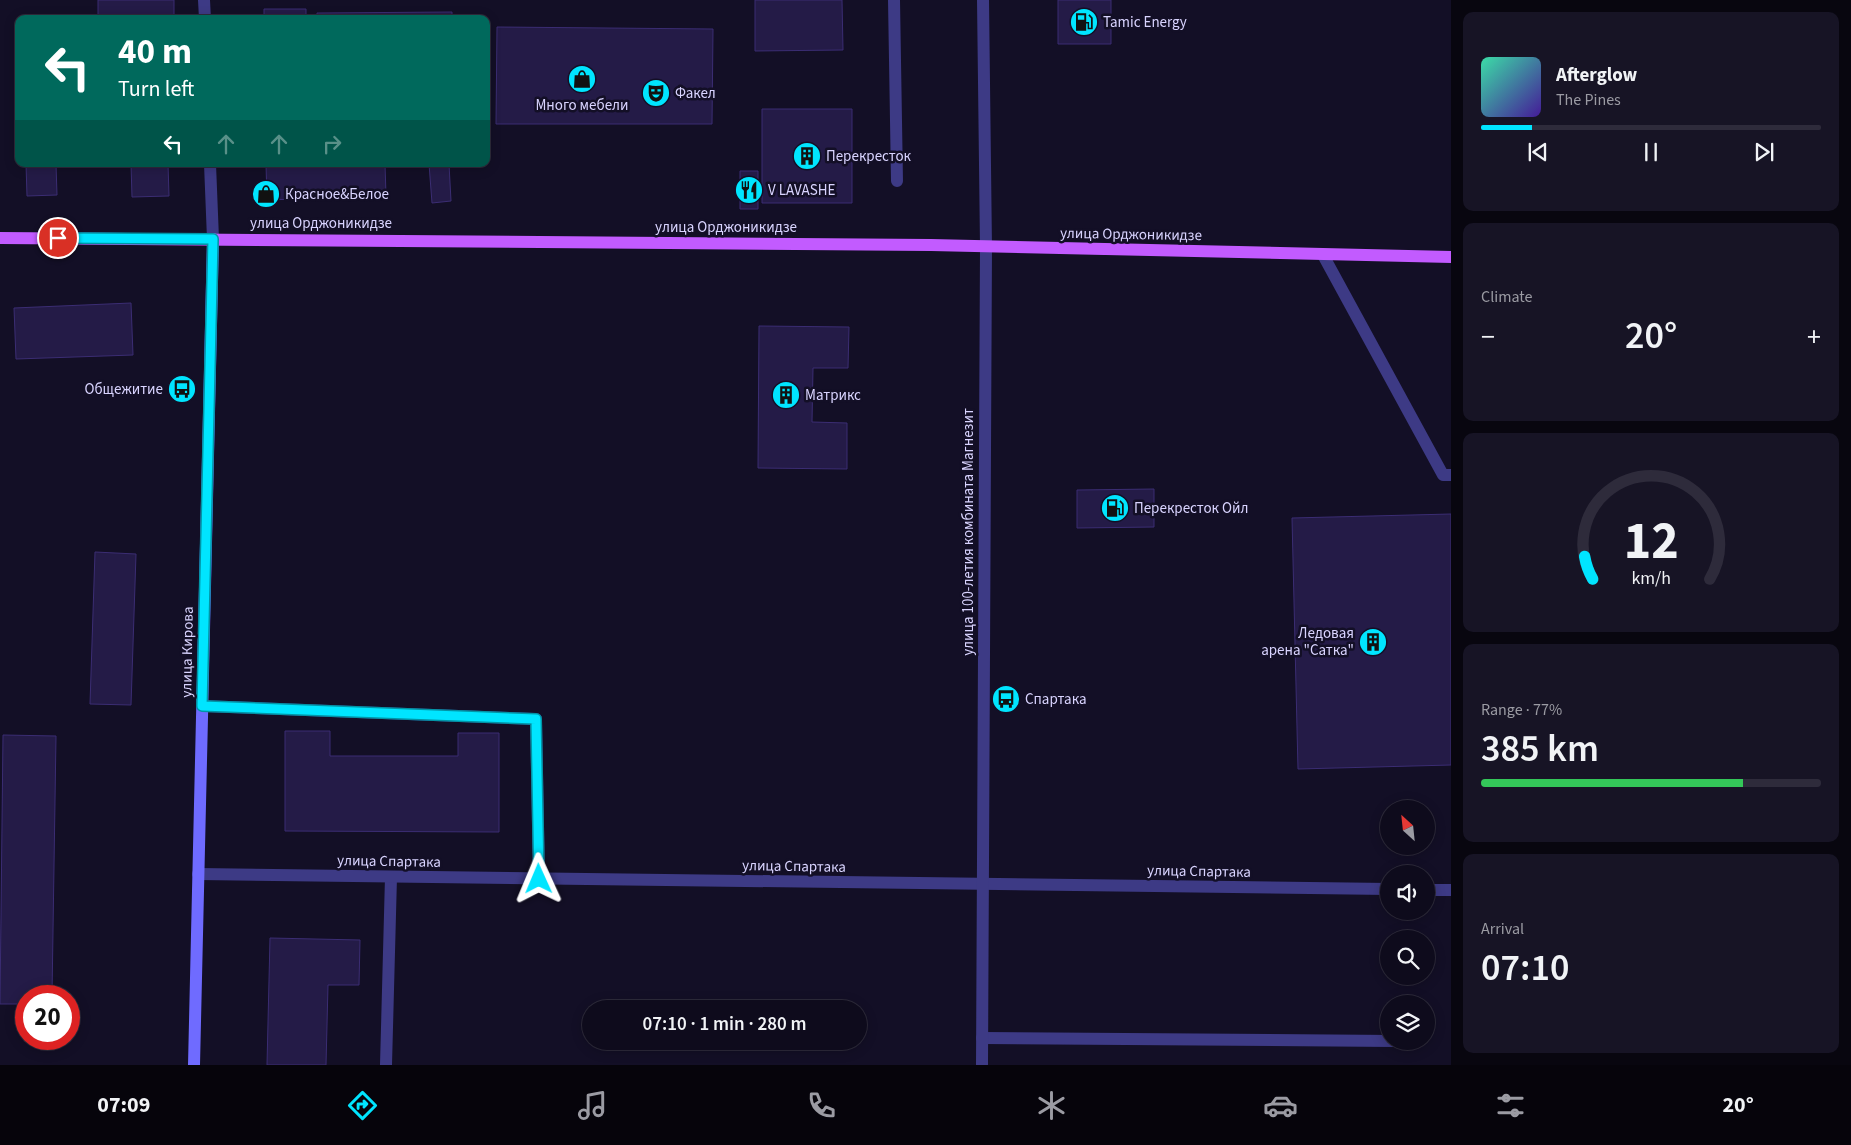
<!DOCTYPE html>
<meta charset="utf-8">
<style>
body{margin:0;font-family:"Source Sans 3",sans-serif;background:#171425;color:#f1f3f6;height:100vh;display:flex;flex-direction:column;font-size:19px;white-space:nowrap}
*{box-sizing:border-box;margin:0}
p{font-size:16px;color:#9b9ba3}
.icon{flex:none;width:28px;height:28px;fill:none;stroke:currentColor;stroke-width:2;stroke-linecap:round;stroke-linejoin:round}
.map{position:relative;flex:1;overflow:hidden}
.details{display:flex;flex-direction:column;gap:12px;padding:12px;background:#08060f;width:400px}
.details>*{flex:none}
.guide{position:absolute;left:15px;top:15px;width:475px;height:152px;border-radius:10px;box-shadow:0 2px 12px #0003,0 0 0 1px #2e2b3b;background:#00695c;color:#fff;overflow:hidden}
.needle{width:32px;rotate:333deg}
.fabs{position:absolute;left:1380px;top:800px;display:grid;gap:10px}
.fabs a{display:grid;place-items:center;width:55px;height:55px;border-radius:50%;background:#0e0b1c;box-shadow:0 2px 12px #0003,0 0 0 1px #2e2b3b;font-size:25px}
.speed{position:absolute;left:15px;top:985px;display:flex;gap:10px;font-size:25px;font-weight:700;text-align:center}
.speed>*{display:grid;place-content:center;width:65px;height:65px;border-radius:50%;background:#0e0b1c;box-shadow:0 2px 12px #0003,0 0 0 1px #2e2b3b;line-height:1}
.speed .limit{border:8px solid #d22;background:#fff;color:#111}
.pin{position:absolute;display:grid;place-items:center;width:42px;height:42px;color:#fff;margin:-21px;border:2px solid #fff;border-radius:50%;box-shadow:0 1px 5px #0007}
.me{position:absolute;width:55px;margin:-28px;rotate:359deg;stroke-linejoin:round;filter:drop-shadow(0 0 4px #0008)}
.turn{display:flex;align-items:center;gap:18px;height:105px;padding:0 20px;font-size:22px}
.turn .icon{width:65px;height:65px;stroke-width:2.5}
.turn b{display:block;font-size:35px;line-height:42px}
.lanes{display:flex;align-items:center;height:48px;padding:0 20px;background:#0003;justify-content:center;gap:25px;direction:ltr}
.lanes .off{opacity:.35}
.big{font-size:38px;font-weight:600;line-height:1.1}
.details .tile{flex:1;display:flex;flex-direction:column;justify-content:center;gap:8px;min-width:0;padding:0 18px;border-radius:10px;background:#171425}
.details .dial{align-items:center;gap:0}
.dial svg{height:130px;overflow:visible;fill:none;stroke:#2e2b3b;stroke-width:7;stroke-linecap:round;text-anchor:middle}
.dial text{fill:#f1f3f6;stroke:none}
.song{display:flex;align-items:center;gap:15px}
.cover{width:60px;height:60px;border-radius:8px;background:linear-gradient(135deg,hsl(160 70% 55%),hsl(260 70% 35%))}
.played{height:5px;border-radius:2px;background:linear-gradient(90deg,#00e5ff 15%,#2e2b3b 15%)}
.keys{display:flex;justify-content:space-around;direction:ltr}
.heat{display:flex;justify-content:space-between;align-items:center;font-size:28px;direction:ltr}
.charge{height:8px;border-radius:4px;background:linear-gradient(90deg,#34c759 77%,#2e2b3b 0)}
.trip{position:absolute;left:582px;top:1000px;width:285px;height:50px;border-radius:25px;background:#0e0b1c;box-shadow:0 2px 12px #0003,0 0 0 1px #2e2b3b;font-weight:600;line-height:50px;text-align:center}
.dock{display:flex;height:80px;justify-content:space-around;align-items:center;background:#06040b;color:#9b9ba3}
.dock .icon{width:35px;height:35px}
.dock .active{color:#00e5ff}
.dock b{font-size:22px;color:#f1f3f6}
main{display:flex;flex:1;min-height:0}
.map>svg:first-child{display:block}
.building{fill:#241b47;stroke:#3b2d73}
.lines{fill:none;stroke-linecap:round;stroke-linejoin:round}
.service{stroke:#3d3a85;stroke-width:12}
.minor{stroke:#3d3a85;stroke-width:12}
.tertiary{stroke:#3d3a85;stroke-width:12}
.secondary{stroke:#6f6bff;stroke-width:12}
.primary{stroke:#c25bff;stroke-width:12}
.route-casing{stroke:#0095a6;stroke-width:12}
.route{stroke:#00e5ff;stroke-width:9}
.labels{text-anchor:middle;stroke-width:5;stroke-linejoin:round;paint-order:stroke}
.poi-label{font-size:15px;fill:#d9d4ff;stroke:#130f26;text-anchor:start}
.street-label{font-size:15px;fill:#d9d4ff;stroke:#130f26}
</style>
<main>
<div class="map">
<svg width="1451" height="1065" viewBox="0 0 1451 1065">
<rect width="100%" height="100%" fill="#130f26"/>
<path class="building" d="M98 0H174V19H98Z
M755 0H842L843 50 755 51Z
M1058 0H1111V44H1058Z
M264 9H306V19H264Z
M452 12V19H317V13Z
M497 27 713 29 712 124H496Z
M762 109H852V203H762Z
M26 164H56L57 195 27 196Z
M131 164H168L169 196 132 197Z
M266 164H385L386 196 267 200Z
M429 164H449L451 201 432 203Z
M740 171H758V209H740Z
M131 303 133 355 16 359 14 308Z
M759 326 849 327 848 368H813L812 422 847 423V469L758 468Z
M1154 489V527L1077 528V490Z
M1451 514V765L1298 769 1292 518Z
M95 552 136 554 131 705 90 704Z
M285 731H330V756H458V733H499V832L285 831Z
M3 735 56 736 52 996H26V1004H0Z
M270 938 360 940 359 985H328L326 1065H267Z"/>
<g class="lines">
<path class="service" d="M894 0 897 181
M1323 255 1443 475H1451
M202 706 536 719 539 879
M982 1038 1395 1041
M386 1065 391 877"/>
<path class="minor" d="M204 0 205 19
M210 164 213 239
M198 874 1389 889
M1426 890H1451"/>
<path class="tertiary" d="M982 1065 986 247 983 0"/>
<path class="secondary" d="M194 1065 213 239"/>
<path class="primary" d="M0 238 931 245 1451 257"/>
</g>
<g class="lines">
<defs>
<path id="route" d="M58 238 213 239 202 706 536 719 539 879"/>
</defs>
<use href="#route" class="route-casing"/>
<use href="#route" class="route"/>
</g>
<defs>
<symbol id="fuel-disc" viewBox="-11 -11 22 22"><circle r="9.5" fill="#00e5ff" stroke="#130f26"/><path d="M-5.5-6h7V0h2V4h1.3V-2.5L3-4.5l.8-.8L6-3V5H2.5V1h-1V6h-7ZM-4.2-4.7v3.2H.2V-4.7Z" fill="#111"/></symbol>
<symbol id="shop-disc" viewBox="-11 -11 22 22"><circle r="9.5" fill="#00e5ff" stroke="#130f26"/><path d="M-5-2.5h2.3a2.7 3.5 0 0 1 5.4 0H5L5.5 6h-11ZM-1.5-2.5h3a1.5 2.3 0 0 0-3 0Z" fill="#111"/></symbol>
<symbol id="theatre-disc" viewBox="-11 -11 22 22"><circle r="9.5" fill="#00e5ff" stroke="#130f26"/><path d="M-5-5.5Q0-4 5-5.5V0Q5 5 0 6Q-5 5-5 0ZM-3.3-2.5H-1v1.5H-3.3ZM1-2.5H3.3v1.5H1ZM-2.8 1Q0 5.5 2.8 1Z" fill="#111"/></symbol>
<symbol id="building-disc" viewBox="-11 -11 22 22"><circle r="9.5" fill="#00e5ff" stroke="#130f26"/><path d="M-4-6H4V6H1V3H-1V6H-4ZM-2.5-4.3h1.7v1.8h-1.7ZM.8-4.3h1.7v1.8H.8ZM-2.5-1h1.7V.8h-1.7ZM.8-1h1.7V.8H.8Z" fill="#111"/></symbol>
<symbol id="restaurant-disc" viewBox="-11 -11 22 22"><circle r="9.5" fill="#00e5ff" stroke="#130f26"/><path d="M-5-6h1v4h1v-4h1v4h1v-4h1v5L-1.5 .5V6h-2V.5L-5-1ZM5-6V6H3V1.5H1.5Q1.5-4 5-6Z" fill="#111"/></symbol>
<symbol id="bus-disc" viewBox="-11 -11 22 22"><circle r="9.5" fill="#00e5ff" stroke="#130f26"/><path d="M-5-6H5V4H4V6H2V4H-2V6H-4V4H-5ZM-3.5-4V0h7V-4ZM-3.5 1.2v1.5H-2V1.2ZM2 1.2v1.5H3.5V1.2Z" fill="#111"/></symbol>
</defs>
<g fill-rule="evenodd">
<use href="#fuel-disc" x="1068" y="6" width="32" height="32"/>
<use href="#shop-disc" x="566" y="63" width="32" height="32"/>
<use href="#theatre-disc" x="640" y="77" width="32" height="32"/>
<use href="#building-disc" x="791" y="140" width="32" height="32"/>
<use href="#restaurant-disc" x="733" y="174" width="32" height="32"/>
<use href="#shop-disc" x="250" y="178" width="32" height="32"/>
<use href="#bus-disc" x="166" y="373" width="32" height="32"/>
<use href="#building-disc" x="770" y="379" width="32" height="32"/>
<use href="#fuel-disc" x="1099" y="492" width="32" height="32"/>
<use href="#building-disc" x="1357" y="626" width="32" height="32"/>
<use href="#bus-disc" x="990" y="683" width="32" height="32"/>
</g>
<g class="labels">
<g class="poi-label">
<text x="1103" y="27">Tamic Energy</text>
<text x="675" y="98">Факел</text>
<text x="582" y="110" text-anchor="middle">Много мебели</text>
<text x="826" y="161">Перекресток</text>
<text x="768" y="195">V LAVASHE</text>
<text x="285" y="199">Красное&amp;Белое</text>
<text x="163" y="394" text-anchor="end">Общежитие</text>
<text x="805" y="400">Матрикс</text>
<text x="1134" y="513">Перекресток Ойл</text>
<text x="1354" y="638" text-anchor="end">Ледовая<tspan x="1354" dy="17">арена "Сатка"</tspan></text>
<text x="1025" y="704">Спартака</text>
</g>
<g class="street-label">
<text x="321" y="228">улица Орджоникидзе</text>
<text x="726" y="232">улица Орджоникидзе</text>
<text transform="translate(1131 234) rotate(1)" y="5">улица Орджоникидзе</text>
<text transform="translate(968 532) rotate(-90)" y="5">улица 100-летия комбината Магнезит</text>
<text transform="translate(187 652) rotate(-89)" y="5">улица Кирова</text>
<text transform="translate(389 861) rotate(1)" y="5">улица Спартака</text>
<text transform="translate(794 866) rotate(1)" y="5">улица Спартака</text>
<text transform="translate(1199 871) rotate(1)" y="5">улица Спартака</text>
</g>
</g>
</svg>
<div class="fabs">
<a><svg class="needle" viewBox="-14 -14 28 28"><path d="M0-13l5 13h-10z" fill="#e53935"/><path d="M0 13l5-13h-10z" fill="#9b9ba3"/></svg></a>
<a><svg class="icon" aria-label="sound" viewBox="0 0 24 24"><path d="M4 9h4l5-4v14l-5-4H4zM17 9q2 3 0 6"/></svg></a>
<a><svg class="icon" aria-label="search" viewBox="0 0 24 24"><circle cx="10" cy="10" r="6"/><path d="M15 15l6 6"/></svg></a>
<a><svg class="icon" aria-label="layers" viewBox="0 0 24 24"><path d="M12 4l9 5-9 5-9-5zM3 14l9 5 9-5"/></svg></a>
</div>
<div class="speed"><div class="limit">20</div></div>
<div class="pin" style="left:58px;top:238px;background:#d93025"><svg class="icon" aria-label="arrive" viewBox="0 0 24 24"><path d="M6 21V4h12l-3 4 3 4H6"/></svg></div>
<svg class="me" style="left:539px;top:879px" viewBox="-20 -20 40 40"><path d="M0-17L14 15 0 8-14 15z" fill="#00e5ff" stroke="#fff" stroke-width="4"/></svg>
<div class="trip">07:10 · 1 min · 280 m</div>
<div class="guide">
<div class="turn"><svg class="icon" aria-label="left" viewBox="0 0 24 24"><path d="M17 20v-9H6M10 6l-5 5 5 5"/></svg><div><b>40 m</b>Turn left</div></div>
<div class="lanes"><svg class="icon" aria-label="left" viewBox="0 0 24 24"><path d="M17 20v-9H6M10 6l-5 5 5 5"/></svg><svg class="icon off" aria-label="ahead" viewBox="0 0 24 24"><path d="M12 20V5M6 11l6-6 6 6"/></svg><svg class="icon off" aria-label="ahead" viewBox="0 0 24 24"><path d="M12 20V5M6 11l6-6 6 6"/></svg><svg class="icon off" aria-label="right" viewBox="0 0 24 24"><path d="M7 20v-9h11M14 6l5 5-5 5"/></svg></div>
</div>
</div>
<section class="details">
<div class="tile">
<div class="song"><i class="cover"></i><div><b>Afterglow</b><p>The Pines</p></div></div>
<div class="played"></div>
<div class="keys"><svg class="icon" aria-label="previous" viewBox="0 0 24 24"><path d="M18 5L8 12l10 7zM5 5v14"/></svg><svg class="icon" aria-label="pause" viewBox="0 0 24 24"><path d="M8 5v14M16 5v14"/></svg><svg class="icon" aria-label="next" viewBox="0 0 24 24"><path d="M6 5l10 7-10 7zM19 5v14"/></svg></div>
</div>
<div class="tile"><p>Climate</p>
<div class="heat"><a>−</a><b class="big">20°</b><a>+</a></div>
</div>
<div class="tile dial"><svg viewBox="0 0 100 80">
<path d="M14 69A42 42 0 1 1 86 69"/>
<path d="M14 69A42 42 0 0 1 9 55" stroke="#00e5ff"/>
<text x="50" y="56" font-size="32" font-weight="700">12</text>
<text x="50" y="72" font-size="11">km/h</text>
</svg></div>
<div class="tile"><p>Range · 77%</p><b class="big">385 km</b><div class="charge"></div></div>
<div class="tile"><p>Arrival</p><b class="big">07:10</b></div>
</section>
</main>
<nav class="dock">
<b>07:09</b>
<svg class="icon active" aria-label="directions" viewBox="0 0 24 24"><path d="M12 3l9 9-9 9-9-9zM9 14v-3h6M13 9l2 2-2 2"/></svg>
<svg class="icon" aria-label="music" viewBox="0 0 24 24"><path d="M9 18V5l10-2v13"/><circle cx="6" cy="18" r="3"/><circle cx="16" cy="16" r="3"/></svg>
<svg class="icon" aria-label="phone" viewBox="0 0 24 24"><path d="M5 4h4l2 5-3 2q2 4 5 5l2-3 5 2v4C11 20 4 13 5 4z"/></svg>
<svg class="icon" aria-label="climate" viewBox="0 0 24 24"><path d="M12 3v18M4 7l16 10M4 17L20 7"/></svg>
<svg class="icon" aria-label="car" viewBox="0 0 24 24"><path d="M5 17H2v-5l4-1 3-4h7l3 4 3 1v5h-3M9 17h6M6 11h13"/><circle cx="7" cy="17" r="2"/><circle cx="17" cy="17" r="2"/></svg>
<svg class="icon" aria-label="filters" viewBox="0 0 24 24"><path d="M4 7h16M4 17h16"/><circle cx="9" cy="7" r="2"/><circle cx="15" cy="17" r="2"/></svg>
<b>20°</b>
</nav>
